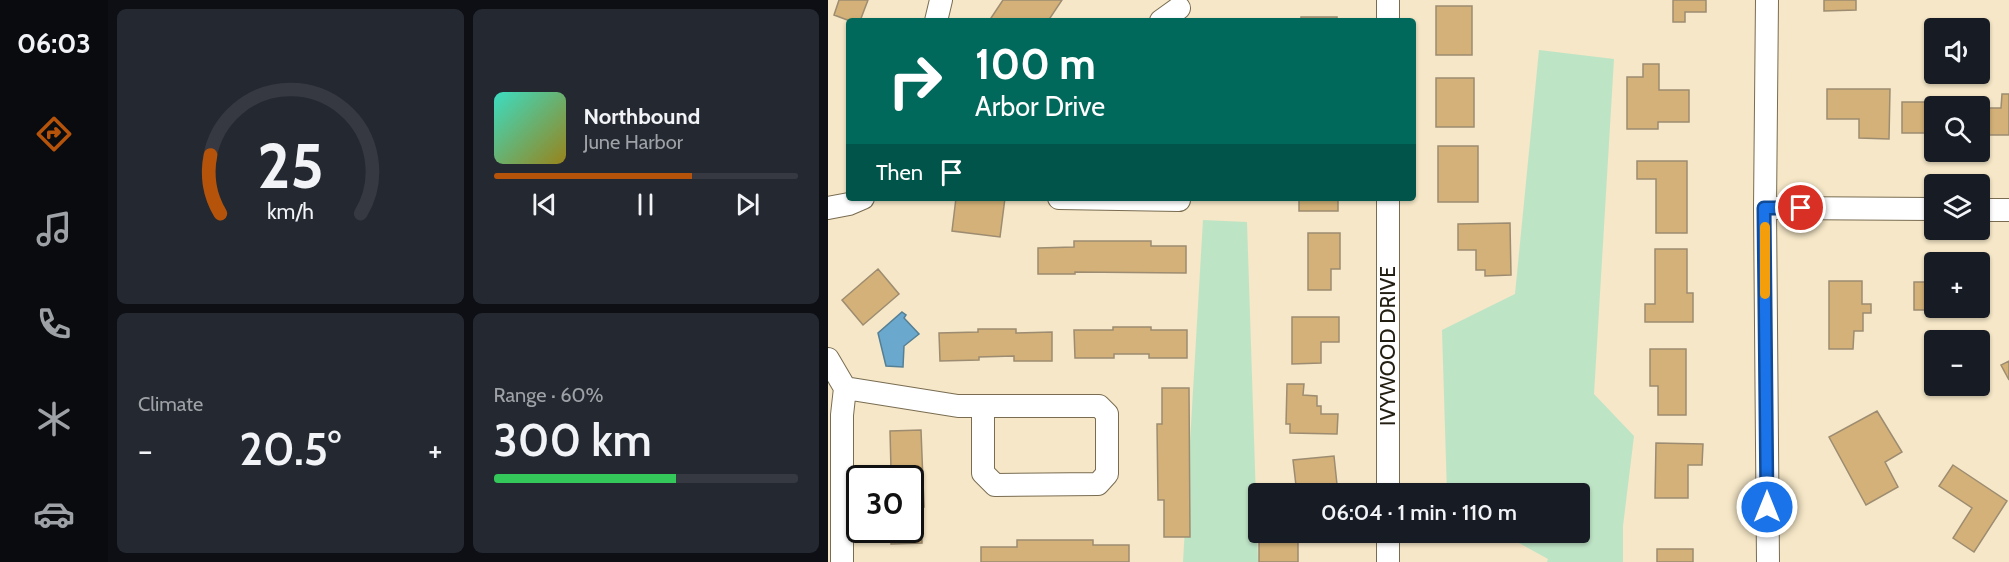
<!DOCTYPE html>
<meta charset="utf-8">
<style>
body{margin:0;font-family:Cabin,sans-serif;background:#242831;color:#f1f3f6;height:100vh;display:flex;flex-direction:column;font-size:22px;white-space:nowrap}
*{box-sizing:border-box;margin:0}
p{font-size:20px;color:#9ea1a6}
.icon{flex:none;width:33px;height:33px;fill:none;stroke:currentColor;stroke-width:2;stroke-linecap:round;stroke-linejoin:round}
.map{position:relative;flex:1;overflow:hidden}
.drawer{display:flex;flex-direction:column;gap:9px;padding:9px;background:#0d0f14;width:720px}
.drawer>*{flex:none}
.guide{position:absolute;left:18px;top:18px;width:570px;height:183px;border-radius:6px;box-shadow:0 2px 4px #0004;background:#00695c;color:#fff;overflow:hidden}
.controls{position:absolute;left:1096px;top:18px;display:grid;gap:12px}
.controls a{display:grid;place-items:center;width:66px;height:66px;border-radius:6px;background:#171b24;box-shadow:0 2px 4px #0004;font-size:30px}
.speed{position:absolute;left:18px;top:465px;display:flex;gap:12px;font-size:30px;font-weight:700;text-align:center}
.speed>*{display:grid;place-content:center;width:78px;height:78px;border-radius:50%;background:#171b24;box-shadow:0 2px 4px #0004;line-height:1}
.speed .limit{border:3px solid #111;border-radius:9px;background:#fff;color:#111}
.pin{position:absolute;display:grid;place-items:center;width:51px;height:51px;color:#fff;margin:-26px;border:3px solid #fff;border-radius:50%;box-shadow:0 2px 6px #0007}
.me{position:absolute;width:66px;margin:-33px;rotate:0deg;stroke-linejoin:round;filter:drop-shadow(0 0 4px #0008)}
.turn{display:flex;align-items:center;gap:21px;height:126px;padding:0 30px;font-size:27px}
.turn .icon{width:78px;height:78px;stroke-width:2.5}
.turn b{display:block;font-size:42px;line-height:51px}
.then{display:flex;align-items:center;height:57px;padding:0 30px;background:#0003;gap:12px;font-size:22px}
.big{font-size:45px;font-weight:600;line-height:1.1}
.drawer .tile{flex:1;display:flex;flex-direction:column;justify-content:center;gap:9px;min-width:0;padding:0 21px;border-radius:9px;background:#242831}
.drawer .dial{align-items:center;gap:0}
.dial svg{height:156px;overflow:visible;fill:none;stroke:#363941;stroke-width:7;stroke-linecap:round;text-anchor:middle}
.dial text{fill:#f1f3f6;stroke:none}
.song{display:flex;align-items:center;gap:18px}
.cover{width:72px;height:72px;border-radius:9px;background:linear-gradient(135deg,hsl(170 70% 55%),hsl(50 70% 35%))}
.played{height:6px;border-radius:3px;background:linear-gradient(90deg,#b45309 65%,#363941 65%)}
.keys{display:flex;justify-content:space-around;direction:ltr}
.heat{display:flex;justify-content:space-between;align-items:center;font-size:33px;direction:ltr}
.charge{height:9px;border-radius:4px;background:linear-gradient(90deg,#34c759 60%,#363941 0)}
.drawer .tiles{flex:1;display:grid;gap:9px;grid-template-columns:repeat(2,1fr)}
.trip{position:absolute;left:420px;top:483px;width:342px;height:60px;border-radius:6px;background:#171b24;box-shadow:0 2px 4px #0004;font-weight:600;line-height:60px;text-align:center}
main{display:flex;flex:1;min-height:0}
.tabs{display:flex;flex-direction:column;width:108px;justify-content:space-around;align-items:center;background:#090b0e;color:#9ea1a6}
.tabs .icon{width:42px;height:42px}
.tabs .current{color:#b45309}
.tabs b{font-size:27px;color:#f1f3f6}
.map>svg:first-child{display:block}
.green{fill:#bee4c6}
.water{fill:#6ba8cd;stroke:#557f95;stroke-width:1.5}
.building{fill:#d3b178;stroke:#9d8c71;stroke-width:1.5}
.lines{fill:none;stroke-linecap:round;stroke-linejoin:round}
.minor-casing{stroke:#796c51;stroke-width:24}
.minor{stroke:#fff;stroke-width:22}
.route-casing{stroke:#114b97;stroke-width:15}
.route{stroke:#1a73e8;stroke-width:10}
.slow{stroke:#f59e0b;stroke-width:10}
.labels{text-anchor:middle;stroke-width:4.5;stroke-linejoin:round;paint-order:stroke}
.street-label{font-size:21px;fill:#231e12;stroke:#fff}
</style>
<main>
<nav class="tabs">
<b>06:03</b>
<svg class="icon current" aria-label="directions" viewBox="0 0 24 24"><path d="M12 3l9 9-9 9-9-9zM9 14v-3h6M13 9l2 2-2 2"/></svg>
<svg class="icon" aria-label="music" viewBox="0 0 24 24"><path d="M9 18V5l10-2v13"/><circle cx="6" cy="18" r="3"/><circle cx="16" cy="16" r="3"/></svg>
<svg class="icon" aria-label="phone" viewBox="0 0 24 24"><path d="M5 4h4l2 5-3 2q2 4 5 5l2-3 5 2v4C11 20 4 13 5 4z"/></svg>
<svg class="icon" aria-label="climate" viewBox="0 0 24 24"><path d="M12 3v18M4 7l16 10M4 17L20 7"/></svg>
<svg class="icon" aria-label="car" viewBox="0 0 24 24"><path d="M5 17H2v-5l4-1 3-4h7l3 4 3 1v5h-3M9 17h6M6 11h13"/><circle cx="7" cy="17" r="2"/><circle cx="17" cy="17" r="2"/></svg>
</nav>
<section class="drawer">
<div class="tiles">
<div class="tile dial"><svg viewBox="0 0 100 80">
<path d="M14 69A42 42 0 1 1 86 69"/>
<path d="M14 69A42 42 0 0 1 9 39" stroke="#b45309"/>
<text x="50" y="56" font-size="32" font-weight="700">25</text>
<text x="50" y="72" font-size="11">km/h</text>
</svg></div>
<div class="tile">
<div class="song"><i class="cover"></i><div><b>Northbound</b><p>June Harbor</p></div></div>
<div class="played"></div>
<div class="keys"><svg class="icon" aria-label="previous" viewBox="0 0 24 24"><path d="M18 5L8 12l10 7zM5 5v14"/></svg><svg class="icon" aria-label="pause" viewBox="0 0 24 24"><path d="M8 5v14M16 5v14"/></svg><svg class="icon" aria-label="next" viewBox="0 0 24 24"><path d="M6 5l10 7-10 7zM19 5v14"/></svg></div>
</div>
<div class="tile"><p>Climate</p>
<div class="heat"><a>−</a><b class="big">20.5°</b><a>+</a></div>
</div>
<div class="tile"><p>Range · 60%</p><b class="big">300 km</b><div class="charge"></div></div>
</div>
</section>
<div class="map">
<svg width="1181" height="562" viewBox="0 0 1181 562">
<rect width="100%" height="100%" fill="#f5e7c7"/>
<path class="green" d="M711 50 786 59 766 394 806 436 795 526V562H719L720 559 673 533 752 532V494L619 493 614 330 687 294Z
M375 220 419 222 430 562H355Z"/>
<path class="water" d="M74 312 78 315 76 318 91 334 76 346 75 367 58 366 50 333Z"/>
<path class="building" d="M11 0H40L32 21H22L6 15Z
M175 0H234L220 21H161Z
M845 0H878V12H857V22H845Z
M996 0H1028V10L996 11Z
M608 6H644V55H608Z
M473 17H509V21H473Z
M815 64H831V90H861V122H830V129H799V77H815Z
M608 78H646V127H608Z
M999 89H1062L1061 139 1031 138V119H999Z
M1174 94H1181V135H1159L1160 108H1173Z
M1074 102H1143V106H1107V133H1074Z
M610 146H650V202H610Z
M809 161H859V233H828V179H809Z
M128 198H177L172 237 124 231Z
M471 198H510V211H471Z
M682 223 683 275 657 276V270H648V250H630V224Z
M480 233H512V269H503V290H480Z
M246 241H323V246H358V273L247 272V274H210V248L246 247Z
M827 249H859V293H865V322H817V304H827Z
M50 269 71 294 35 325 14 300Z
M1001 281H1034V304H1043V313H1035V331H1026L1025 349H1001Z
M1086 282H1107V308H1149V310H1086Z
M464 317H511V342H493V363L464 364Z
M285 327H323V330H359V358H321V354H286V358H247L246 330H285Z
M150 329H188V333L224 332V361H186V356L151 357V360L112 361 111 333 150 332Z
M822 349H858V415H830V386H822Z
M1181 361V380L1173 365Z
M459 384H476L475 395 489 396V406H493V414H510L509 434 462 433V424H458Z
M334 388H361L362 537H336V500H330L329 424H334Z
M1049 411 1074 452 1057 462 1070 487 1038 505 1001 437Z
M93 430 96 507H93L94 543 63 544V530H82V478H68V470H63L62 431Z
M828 443 875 444 874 465H860V498H827Z
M506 456 510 494H469L465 460Z
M1125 465 1179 501 1146 552 1125 538 1144 508 1111 486Z
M189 540H265V545H301V562H153V547H189Z
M431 540H470V562H431Z
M829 549H865V562H829Z"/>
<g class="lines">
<defs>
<path id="minor" d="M939 0 937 208 940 562
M108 21 113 0
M333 21 351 8
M560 21V0
M231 198 351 200V198
M0 208 21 204 35 198
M937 208 1107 209
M1152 210H1181
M0 359 17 388 14 415V562
M17 388 130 406H271L279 414V474L270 484 167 485 155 473V406
M560 494V198
M560 562V532"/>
</defs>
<use href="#minor" class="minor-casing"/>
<use href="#minor" class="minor"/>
</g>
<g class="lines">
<defs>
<path id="route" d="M939 507 936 208H973"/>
</defs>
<use href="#route" class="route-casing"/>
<use href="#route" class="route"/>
<path class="slow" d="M937 227V294"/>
</g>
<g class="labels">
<g class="street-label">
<text transform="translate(560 346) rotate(-90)" y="7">IVYWOOD DRIVE</text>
</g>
</g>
</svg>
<div class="controls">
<a><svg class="icon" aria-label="sound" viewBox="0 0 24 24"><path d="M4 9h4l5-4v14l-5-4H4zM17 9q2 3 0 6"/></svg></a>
<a><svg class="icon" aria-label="search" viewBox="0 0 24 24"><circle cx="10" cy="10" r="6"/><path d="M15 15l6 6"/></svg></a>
<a><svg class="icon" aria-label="layers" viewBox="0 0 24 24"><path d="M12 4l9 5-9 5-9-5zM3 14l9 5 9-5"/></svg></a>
<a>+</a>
<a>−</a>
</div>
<div class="speed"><div class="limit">30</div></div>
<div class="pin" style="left:973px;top:208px;background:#d93025"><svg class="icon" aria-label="arrive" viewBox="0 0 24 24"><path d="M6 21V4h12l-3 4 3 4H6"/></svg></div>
<svg class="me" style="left:939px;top:507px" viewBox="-20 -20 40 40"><circle r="17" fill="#1a73e8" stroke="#fff" stroke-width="3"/><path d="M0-11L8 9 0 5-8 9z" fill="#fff"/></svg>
<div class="trip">06:04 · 1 min · 110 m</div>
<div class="guide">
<div class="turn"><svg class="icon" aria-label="right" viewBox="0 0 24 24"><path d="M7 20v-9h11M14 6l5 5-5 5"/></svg><div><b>100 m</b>Arbor Drive</div></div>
<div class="then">Then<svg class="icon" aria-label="arrive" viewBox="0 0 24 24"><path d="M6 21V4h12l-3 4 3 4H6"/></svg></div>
</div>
</div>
</main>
